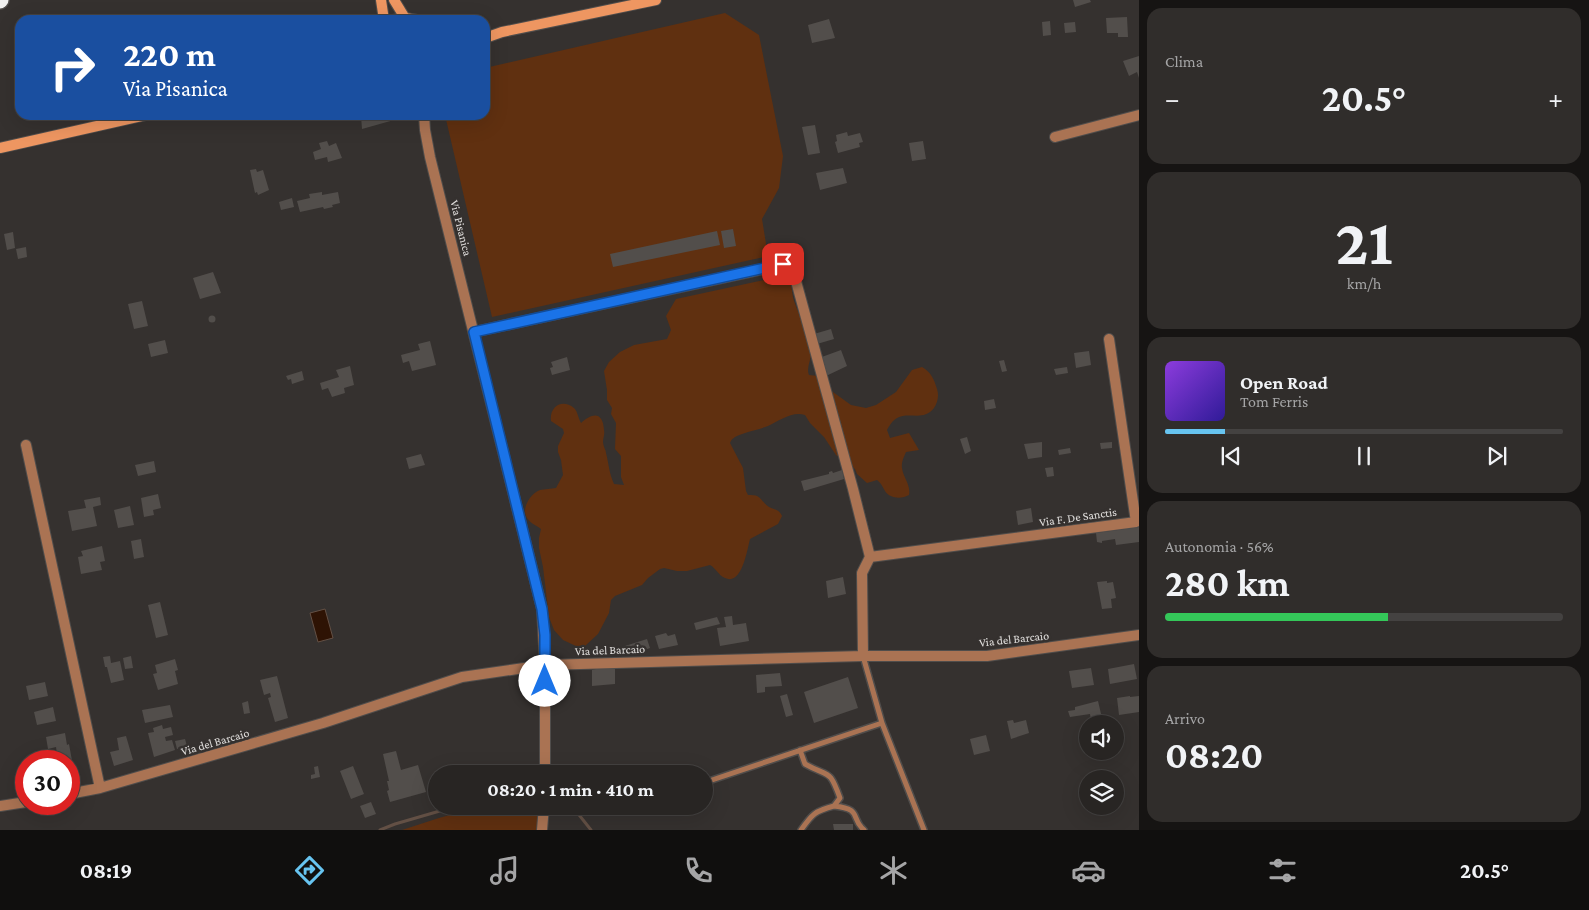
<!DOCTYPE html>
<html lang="it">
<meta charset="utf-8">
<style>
body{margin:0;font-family:"Crimson Pro",serif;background:#302d2b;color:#f1f3f6;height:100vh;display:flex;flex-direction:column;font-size:19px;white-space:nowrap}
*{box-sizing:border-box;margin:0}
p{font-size:16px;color:#a5a5a6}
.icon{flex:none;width:28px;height:28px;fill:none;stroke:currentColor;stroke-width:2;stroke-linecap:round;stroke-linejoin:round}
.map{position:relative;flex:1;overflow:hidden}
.side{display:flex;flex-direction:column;gap:8px;padding:8px;background:#161413;width:450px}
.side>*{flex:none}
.top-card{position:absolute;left:15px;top:15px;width:475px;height:105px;border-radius:15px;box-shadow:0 5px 20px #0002,0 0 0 1px #444241;background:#1a4fa0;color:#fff;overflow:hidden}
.buttons{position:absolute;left:1079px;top:715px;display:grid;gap:10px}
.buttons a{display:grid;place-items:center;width:45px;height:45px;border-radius:50%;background:#282523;box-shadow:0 5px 20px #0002,0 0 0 1px #444241;font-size:25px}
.speed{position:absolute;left:15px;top:750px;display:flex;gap:10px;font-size:25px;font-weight:700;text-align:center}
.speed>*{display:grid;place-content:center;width:65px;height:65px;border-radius:50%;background:#282523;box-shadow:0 5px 20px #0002,0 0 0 1px #444241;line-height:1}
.speed .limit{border:8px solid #d22;background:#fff;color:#111}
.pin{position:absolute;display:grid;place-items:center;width:42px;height:42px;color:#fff;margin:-21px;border-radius:10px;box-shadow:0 2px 8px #0006}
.me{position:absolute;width:55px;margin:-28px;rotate:0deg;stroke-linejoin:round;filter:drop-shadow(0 0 4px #0008)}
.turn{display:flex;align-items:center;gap:18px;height:105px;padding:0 25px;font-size:22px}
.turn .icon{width:65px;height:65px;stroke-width:2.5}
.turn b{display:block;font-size:35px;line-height:42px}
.big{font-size:38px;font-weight:700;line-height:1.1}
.side .card{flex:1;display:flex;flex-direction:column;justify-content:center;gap:8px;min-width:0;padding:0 18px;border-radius:15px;background:#302d2b}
.side .dial{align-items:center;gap:0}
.dial b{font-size:65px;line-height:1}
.song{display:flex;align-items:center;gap:15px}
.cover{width:60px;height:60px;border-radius:8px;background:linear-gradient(135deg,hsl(270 70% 55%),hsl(250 70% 35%))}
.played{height:5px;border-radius:2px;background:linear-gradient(90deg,#67c4f0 15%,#444241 15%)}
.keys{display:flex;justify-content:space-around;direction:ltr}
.heat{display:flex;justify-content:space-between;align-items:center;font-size:28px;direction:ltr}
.charge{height:8px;border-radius:4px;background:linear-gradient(90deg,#34c759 56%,#444241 0)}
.trip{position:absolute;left:428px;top:765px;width:285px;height:50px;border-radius:25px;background:#282523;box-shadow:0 5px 20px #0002,0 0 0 1px #444241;font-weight:700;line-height:50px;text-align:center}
.tabs{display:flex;height:80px;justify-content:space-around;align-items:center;background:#100f0e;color:#a5a5a6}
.tabs .icon{width:35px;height:35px}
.tabs .selected{color:#67c4f0}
.tabs b{font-size:22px;color:#f1f3f6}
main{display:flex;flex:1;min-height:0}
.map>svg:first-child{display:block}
.green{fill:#603010}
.water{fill:#2e1304;stroke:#635045}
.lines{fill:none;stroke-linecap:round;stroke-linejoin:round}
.stream{stroke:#635045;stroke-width:3}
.building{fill:#524e4b}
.lane-casing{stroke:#504d4b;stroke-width:8}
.street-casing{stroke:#504d4b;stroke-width:12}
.secondary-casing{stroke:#504d4b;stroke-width:12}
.highway-casing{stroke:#504d4b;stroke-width:18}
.lane{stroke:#aa7353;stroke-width:5}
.street{stroke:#aa7353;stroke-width:10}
.secondary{stroke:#ee9661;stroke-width:10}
.highway{stroke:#f1f1f1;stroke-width:15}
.route-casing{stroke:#114b97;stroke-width:12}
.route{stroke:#1a73e8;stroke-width:9}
.labels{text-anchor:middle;stroke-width:5;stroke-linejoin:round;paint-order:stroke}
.street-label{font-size:12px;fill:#e0dedc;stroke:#35312f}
</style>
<main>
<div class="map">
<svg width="1139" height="830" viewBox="0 0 1139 830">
<rect width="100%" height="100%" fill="#35312f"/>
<path class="green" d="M725 13 759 35 783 156 779 188 762 219 768 256 492 317 445 115H485V68Z
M787 275C793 284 791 291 794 301 800 318 809 334 811 353 811 361 806 368 809 375L818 376 826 387 851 405 866 408 876 405 896 392 912 370 922 367C931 372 934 379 937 389 939 395 938 402 934 408 923 422 909 411 897 418 893 420 889 426 887 430L890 438 909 433 919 450 906 452C904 457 901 462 902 468 903 477 911 485 909 495 902 499 890 499 885 491 882 486 882 484 877 480L867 483 857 474 855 469 852 466 836 455 824 437 810 423 805 415C792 411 779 421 768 426 758 430 744 432 735 437 731 440 732 439 730 443L743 468 746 491 748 495C762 494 760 501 769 507 775 510 779 509 782 516L778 524 750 539C747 550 742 586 725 578 718 575 716 568 710 565L687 571H677L664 568 660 569 648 578 642 585 615 596 611 600 609 613 598 634 585 646H576L563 640 554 630 549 617 543 567 539 548V538L541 529C536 525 529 523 526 516 522 507 531 493 540 490 545 489 551 489 556 488L563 475 561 460 558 452V446L564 433 563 429 551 421C549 407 562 398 574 408 578 412 578 418 581 423 593 412 603 412 604 430 605 434 603 438 603 442 603 446 606 450 606 453 609 465 609 473 614 484L624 485 621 477V456L615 449 616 423 611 414 612 408 607 400V390L604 371 609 362 620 352 634 345 667 339 671 330 666 316 676 299Z
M482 806H541L538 830H402L439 818Z"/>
<path class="water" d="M325 609 333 638 318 642 310 613Z"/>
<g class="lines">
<path class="stream" d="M572 806 591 830
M380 830 395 824 457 806"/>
</g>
<path class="building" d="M1073 0H1090L1091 2 1075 7Z
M1127 17 1128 37H1118V33H1107L1106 18Z
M829 19 835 38 812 43 808 25Z
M1050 21 1051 35 1043 36 1042 22Z
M1075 22 1076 32 1065 33 1064 23Z
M1139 56V78L1137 72 1129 76 1123 61Z
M393 115 394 120 362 129 361 116Z
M815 125 820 153 808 155 802 127Z
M847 132 848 136 860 133 863 142 859 143 860 147 838 153 835 142 837 141 836 135Z
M327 141 329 146 336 143 342 158 328 162 327 157 315 160 313 152 321 149 319 143Z
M923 141 926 159 912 161 909 143Z
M843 168 847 183 820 190 816 173Z
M256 169 257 172 263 170 269 190 258 195 257 192 255 193 250 170Z
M322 192V195L338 192 340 203 332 205 333 207 324 209 323 207 300 212 297 201 310 198 309 194Z
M292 198 294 207 281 210 279 202Z
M733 229 736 246 724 248 721 231Z
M717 231 720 245 613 267 610 254Z
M13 232 15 248 7 250 4 234Z
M26 247 27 257 18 259 16 249Z
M213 272 221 293 200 299 193 278Z
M142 301 148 326 134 329 128 304Z
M208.5 319a3.5 3.5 0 1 1 7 0a3.5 3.5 0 1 1-7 0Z
M831 329 834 339 817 344 814 334Z
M165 340 168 353 151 357 148 344Z
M430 341 436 365 412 371 409 361 403 363 401 355 420 350 418 344Z
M841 350 847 366 826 376 819 358Z
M1089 351 1091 365 1076 368 1074 353Z
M567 357 570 370 552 375 550 368 553 367 551 362Z
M1004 360 1007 371 1002 372 999 361Z
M350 366 354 385 344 388 345 393 332 397 328 388 322 390 320 383 339 377 336 370Z
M1067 367 1068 373 1056 375 1054 369Z
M302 371 304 380 292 384 291 379 288 380 286 376Z
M994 399 996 408 985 410 984 401Z
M967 437 971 451 965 454 960 439Z
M1042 442V457L1028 459 1024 444Z
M1112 442V448L1101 449 1100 443Z
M1070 448 1071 453 1059 455 1058 450Z
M421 454 425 465 409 469 406 458Z
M154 461 156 472 138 476 135 465Z
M1053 467 1054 476 1047 477 1045 468Z
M842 470 844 479 804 491 801 481 829 474V472L832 471 833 473Z
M158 494 161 508 153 510 154 515 144 517 141 498Z
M100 497 101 505 93 507 97 526 72 531 68 511 86 508 84 500Z
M130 506 134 525 118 528 114 510Z
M1031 508 1033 522 1018 525 1016 511Z
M1139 527V542L1116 545 1115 539 1102 541V543L1097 542 1096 533Z
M141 539 144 557 134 559 131 541Z
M102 546 105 561 100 562 102 570 81 574 78 557 83 556 81 551Z
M843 577 846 594 828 598 826 581Z
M1107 581V583L1113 582 1116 598 1111 599 1112 608 1102 609 1097 582Z
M160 602 168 635 156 638 148 605Z
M732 616 733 625 746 623 749 641 720 646 717 628 726 627 724 617Z
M717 617 720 624 696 630 694 623Z
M666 633 668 636 675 634 678 645 659 649 655 636Z
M647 639 650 648 639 652 638 648 627 652 625 646Z
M110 656 111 663 120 661 124 680 111 683 107 667H105L103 657Z
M131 656 133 668 125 669 123 658Z
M175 659 178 670 175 671 178 684 158 690 153 674 157 673 155 665Z
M1134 664 1137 679 1110 684 1108 669Z
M1091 668 1094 685 1072 688 1069 671Z
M596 669H615V684L592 686V670Z
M780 673 782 686 765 687V692L757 693 756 675Z
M277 676 288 718 275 722 268 698 271 697 270 693 264 695 260 680Z
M848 677 858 708 814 723 804 692Z
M45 682 48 696 29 700 26 686Z
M787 694 793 715 786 717 780 696Z
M1130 696V697L1139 696V712L1119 715 1117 698Z
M248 701 250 713 244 714 242 703Z
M1098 701 1102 718 1091 720 1090 714 1070 717 1068 711 1075 710V707Z
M170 705 173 717 145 723 142 710Z
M53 707 56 721 37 725 34 712Z
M1013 720 1014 723 1026 720 1029 733 1011 739 1007 721Z
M162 725 163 729 171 727 173 735 165 737 166 741 172 740 175 750 154 757 148 733 154 732 153 728Z
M65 733 67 745 69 744 73 766 69 767V761H58L56 747 48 749 46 737Z
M986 735 990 751 974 755 970 739Z
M126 736 133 760 114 766 110 752 119 750 117 738Z
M185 739 187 746 177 749 175 741Z
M396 751 401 770 418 765 426 792 390 802 387 791 389 790 387 781H389L383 754Z
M318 766 320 777 311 779V775L315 774 314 767Z
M353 766 364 794 351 799 340 771Z
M371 802 376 814 365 818 360 806Z
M833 824H853V830H834Z"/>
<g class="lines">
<defs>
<path id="lane" d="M863 656 882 723 924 830
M800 750 805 764C830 778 829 768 840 798L834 806C815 811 812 814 801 830
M706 782 882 723
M834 806C863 809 850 818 864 830"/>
<path id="street" d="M424 115 425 130 430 157 542 609 545 665V774
M1055 137 1139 115
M474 332 791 263 853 489 870 557
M26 445 100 788
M863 656 862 573 870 557 1136 522 1109 339
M69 794 100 788 323 723 462 677 545 665 863 656H987L1139 635
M0 806 26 802
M542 830 544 806"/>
<path id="secondary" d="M381 0 384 20
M394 0 405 18
M393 20 405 18 417 20
M485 38 502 32 656 0
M0 148 146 115"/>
<path id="highway" d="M0 1 1 0"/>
</defs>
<use href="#lane" class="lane-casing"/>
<use href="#street" class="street-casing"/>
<use href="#secondary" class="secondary-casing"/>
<use href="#highway" class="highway-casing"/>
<use href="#lane" class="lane"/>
<use href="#street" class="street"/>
<use href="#secondary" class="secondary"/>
<use href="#highway" class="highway"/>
</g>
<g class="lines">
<defs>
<path id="route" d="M545 681V635L542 609 474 332 783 264"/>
</defs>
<use href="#route" class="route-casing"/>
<use href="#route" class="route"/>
</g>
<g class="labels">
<g class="street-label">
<text transform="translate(461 228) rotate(76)" y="4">Via Pisanica</text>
<text transform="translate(1078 517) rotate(-8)" y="4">Via F. De Sanctis</text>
<text transform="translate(1014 639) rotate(-6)" y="4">Via del Barcaio</text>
<text transform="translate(610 650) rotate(-2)" y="4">Via del Barcaio</text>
<text transform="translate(215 742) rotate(-16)" y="4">Via del Barcaio</text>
</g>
</g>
</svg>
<div class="buttons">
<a><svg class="icon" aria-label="sound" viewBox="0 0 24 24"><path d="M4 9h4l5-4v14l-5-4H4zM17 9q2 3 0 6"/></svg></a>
<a><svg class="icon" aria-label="layers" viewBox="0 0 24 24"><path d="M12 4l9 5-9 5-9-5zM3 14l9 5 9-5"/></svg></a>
</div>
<div class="speed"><div class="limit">30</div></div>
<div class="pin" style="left:783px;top:264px;background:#d93025"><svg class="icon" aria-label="arrive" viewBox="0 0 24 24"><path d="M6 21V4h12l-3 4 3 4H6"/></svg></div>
<svg class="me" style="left:545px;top:681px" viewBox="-20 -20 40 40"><circle r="19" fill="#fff"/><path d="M0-13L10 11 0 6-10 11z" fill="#1a73e8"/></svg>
<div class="trip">08:20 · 1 min · 410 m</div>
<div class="top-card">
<div class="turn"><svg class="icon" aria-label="right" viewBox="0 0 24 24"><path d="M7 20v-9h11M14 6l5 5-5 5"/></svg><div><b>220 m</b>Via Pisanica</div></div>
</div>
</div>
<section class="side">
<div class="card"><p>Clima</p>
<div class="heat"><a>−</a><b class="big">20.5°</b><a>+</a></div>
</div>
<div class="card dial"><b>21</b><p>km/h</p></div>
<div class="card">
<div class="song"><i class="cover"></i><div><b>Open Road</b><p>Tom Ferris</p></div></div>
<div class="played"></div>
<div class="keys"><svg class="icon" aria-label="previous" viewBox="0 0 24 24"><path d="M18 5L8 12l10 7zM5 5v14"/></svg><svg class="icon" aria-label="pause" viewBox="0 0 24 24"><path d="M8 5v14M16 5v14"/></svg><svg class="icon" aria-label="next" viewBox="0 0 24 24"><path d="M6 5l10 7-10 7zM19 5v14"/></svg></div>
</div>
<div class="card"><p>Autonomia · 56%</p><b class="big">280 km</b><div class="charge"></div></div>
<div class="card"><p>Arrivo</p><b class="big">08:20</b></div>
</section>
</main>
<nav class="tabs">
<b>08:19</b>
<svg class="icon selected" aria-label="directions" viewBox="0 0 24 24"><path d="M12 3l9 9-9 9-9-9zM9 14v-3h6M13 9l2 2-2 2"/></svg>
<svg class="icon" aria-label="music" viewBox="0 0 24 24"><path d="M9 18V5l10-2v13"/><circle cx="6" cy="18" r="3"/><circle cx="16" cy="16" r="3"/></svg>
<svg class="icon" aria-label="phone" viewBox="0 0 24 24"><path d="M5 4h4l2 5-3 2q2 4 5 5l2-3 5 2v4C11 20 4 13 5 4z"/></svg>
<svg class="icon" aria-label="climate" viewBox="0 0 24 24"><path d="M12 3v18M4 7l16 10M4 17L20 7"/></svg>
<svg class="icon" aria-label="car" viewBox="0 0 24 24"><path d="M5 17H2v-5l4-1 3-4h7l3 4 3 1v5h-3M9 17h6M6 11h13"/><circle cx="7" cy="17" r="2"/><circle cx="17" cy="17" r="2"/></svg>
<svg class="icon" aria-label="filters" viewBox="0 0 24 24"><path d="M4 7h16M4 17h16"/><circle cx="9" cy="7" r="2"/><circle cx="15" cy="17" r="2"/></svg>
<b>20.5°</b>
</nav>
